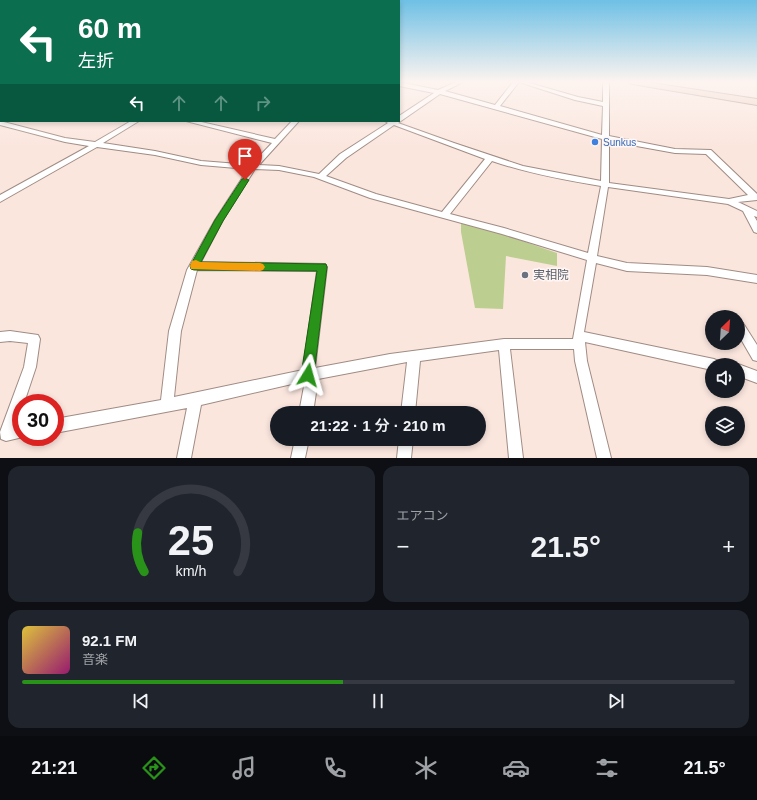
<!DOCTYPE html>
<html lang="ja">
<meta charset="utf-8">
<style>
body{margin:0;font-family:Arial,"Noto Sans JP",sans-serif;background:#20242c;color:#f1f3f6;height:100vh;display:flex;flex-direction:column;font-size:15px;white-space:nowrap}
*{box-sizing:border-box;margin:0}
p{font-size:13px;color:#9ea1a6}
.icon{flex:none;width:22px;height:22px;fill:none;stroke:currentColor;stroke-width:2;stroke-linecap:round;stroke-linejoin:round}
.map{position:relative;height:458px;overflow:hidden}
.details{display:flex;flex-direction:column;gap:8px;padding:8px;background:#0d0f14;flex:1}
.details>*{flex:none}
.hud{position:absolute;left:0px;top:0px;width:400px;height:122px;box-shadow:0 2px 6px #0003;background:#0b6e4f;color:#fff;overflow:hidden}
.needle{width:26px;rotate:25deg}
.buttons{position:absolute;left:705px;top:310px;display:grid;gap:8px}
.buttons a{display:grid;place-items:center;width:40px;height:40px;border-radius:50%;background:#171b24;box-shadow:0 2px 6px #0003;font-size:20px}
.speed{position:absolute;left:12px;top:394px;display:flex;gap:8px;font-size:20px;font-weight:700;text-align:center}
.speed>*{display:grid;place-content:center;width:52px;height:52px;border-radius:50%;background:#171b24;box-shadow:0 2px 6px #0003;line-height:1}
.speed .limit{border:6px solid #d22;background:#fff;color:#111}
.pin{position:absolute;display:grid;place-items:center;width:34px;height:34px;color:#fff;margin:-41px -17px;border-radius:50% 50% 50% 0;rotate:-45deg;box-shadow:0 0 4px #0007}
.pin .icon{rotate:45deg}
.me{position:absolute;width:44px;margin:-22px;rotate:8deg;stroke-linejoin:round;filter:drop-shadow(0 0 3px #0008)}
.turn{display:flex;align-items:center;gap:14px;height:84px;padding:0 12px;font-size:18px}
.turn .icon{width:52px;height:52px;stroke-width:2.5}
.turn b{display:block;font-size:28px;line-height:34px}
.lanes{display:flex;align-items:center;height:38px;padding:0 12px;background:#0003;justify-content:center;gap:20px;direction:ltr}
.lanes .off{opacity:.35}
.big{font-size:30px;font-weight:600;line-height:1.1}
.details .tile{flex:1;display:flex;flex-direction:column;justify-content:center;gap:6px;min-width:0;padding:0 14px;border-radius:12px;background:#20242c}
.details .dial{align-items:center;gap:0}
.dial svg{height:104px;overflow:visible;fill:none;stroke:#363941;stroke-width:7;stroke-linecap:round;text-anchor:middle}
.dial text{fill:#f1f3f6;stroke:none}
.song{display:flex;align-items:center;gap:12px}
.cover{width:48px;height:48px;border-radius:6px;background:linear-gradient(135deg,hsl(50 70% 55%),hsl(320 70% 35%))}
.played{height:4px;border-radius:2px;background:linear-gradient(90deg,#289219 45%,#363941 45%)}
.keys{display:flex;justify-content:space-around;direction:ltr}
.heat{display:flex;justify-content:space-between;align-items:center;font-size:22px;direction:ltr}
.details .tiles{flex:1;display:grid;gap:8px;grid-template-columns:1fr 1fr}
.tile:last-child{grid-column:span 2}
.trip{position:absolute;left:270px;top:406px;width:216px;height:40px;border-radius:20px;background:#171b24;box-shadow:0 2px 6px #0003;font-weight:600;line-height:40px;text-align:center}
.tab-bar{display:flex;height:64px;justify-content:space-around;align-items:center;background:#090b0e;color:#9ea1a6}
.tab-bar .icon{width:28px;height:28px}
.tab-bar .active{color:#289219}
.tab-bar b{font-size:18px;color:#f1f3f6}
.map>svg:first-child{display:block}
.green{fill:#bdcf90}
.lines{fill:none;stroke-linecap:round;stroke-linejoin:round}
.minor-casing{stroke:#9f8c84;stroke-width:2}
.secondary-casing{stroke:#9f8c84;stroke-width:2}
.minor{fill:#fff;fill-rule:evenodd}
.secondary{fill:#f0d3c8;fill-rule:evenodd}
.route{fill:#289219;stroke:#1a5f10}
.slow{fill:#f59e0b}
.shop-dot{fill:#3f7fe0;stroke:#fff6f3;stroke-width:1.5}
.worship-dot{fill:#6b7280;stroke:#fff6f3;stroke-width:1.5}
.labels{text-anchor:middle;stroke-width:3;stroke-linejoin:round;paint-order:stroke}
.far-shop-label{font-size:10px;fill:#366cbe;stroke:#fff6f3;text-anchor:start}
.worship-label{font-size:12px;fill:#5b616d;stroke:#fff6f3;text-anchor:start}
</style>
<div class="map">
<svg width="757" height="458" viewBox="0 0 757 458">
<rect width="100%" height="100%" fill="#fbe6de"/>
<path class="green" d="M461 222 491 230 557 253V266L506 256 503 309 475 308 461 232Z"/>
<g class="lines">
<defs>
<path id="minor" d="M399 82 438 90 456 82H462L461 83 445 91 495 105 513 82H519L500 106 602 135 603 106 575 100 519 82H526L578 97 603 102V82H609V136L675 149 711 150 757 194V200L738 202 757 211V217L754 216 757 221V233L754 232 743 211 728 204 608 187 597 256 627 263 707 267 757 275V283L707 275 627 271 596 263 584 332 714 359 718 361 720 365H712V370L585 342 587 361 611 458H597L575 361 574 349H510L523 458H509L499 350 420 361 415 413H401L407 362 318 379 313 413H299L305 381 201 405 191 458H177L187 408 55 433V419L161 400 169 331 187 270 215 220 248 169 201 165 155 155 97 147 0 202V195L89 146 65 142 0 125V121L65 138 95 142 131 121H139L103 143 155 151 201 161 251 165 272 143 186 121H197L275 139 292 121H299L259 165 279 166 319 174 340 154 388 123 385 121H399V116L434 93 399 86ZM440 94 602 139 601 181 523 166 454 143 398 123ZM394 125 485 159 442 212 376 194 326 176 346 158ZM609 141 675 153 706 154 748 195 729 199 609 183ZM492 161C527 173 564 180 601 186L588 253 504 228 450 214ZM255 169 279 170 314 177 370 198 502 234 587 260 573 339H504L390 354 315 368 327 267 325 264 201 262 223 220ZM197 270 317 271 303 370 174 397 181 331Z
M0 89H1V93H0Z
M738 322 743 323 757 345V361L753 360 738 334Z
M10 331 38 335 40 339 36 367 24 403H21V410L16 425 21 424V437H23L6 441 1 439 0 432 24 367 28 343 10 341 0 342V332Z
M738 364 757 371V383L738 376V365H736Z
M295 439H309L305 458H291Z
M399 439H413L411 458H397Z"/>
<path id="secondary" d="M628 82H645L757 99V105L632 84Z"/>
</defs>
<use href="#minor" class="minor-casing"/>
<use href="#secondary" class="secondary-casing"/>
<use href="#minor" class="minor"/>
<use href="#secondary" class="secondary"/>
</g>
<linearGradient id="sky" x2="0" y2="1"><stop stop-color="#6ec0e5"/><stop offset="0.56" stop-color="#fdf4f0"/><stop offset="1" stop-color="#fdf4f0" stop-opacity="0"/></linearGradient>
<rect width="757" height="146" fill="url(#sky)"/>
<path class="route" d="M245 178 249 180 223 221 201 262 326 264 327 267 314 375 312 379 308 380 303 379 301 375 317 271 194 270 191 269 190 266 215 220 242 179Z"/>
<path class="slow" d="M196 260 200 262 260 263 263 264 265 267 263 270 260 271 191 269 190 266 192 261Z"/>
<circle class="shop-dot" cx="595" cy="142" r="4"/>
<circle class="worship-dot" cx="525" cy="275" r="4"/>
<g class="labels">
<g class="far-shop-label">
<text x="603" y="146">Sunkus</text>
</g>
<g class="worship-label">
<text x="533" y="279">実相院</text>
</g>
</g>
</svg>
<div class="buttons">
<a><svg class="needle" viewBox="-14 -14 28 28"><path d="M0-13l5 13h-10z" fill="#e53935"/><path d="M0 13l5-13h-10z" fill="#9ea1a6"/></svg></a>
<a><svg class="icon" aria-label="sound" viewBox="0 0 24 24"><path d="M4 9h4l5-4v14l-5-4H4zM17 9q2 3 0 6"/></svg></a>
<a><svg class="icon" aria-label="layers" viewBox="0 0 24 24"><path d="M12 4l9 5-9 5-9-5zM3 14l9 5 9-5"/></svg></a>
</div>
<div class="speed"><div class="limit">30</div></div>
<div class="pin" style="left:245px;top:180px;background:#d93025"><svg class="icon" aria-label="arrive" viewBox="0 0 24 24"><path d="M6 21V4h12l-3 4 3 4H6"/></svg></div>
<svg class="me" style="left:308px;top:375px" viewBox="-20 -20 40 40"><path d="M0-17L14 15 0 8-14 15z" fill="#289219" stroke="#fff" stroke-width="4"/></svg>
<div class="trip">21:22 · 1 分 · 210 m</div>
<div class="hud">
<div class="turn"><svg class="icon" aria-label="left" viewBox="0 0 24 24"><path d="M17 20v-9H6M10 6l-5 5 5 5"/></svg><div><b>60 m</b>左折</div></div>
<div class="lanes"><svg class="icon" aria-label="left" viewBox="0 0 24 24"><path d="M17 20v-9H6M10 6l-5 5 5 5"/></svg><svg class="icon off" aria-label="ahead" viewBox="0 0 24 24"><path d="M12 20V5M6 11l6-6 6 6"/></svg><svg class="icon off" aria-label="ahead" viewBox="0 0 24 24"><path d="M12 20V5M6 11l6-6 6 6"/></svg><svg class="icon off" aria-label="right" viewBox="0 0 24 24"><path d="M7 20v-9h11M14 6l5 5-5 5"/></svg></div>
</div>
</div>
<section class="details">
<div class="tiles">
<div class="tile dial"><svg viewBox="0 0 100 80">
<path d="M14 69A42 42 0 1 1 86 69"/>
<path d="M14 69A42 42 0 0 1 9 39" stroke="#289219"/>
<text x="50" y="56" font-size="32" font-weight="700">25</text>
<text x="50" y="72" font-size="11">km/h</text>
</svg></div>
<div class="tile"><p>エアコン</p>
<div class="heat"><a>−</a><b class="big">21.5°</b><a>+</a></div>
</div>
<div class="tile">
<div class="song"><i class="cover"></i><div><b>92.1 FM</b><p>音楽</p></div></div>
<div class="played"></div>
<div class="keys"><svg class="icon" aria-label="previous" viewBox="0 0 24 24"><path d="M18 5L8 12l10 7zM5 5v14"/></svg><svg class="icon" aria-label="pause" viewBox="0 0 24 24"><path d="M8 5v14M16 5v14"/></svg><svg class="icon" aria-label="next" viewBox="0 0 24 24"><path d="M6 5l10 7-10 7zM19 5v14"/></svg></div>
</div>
</div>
</section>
<nav class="tab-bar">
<b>21:21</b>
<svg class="icon active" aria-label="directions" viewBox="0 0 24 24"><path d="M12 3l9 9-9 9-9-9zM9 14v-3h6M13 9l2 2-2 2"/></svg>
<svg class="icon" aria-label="music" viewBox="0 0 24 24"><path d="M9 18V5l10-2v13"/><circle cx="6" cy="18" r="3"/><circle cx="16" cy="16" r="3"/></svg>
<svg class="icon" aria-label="phone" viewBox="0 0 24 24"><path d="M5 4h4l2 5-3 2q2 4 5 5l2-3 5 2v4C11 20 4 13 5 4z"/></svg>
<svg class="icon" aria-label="climate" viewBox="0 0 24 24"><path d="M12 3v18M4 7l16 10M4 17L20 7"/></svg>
<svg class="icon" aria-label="car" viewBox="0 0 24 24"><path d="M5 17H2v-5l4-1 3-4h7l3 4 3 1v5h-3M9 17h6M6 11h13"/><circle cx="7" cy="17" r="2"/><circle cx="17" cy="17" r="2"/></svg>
<svg class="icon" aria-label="filters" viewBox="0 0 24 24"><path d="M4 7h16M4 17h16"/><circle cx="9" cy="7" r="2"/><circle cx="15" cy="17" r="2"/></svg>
<b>21.5°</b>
</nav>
